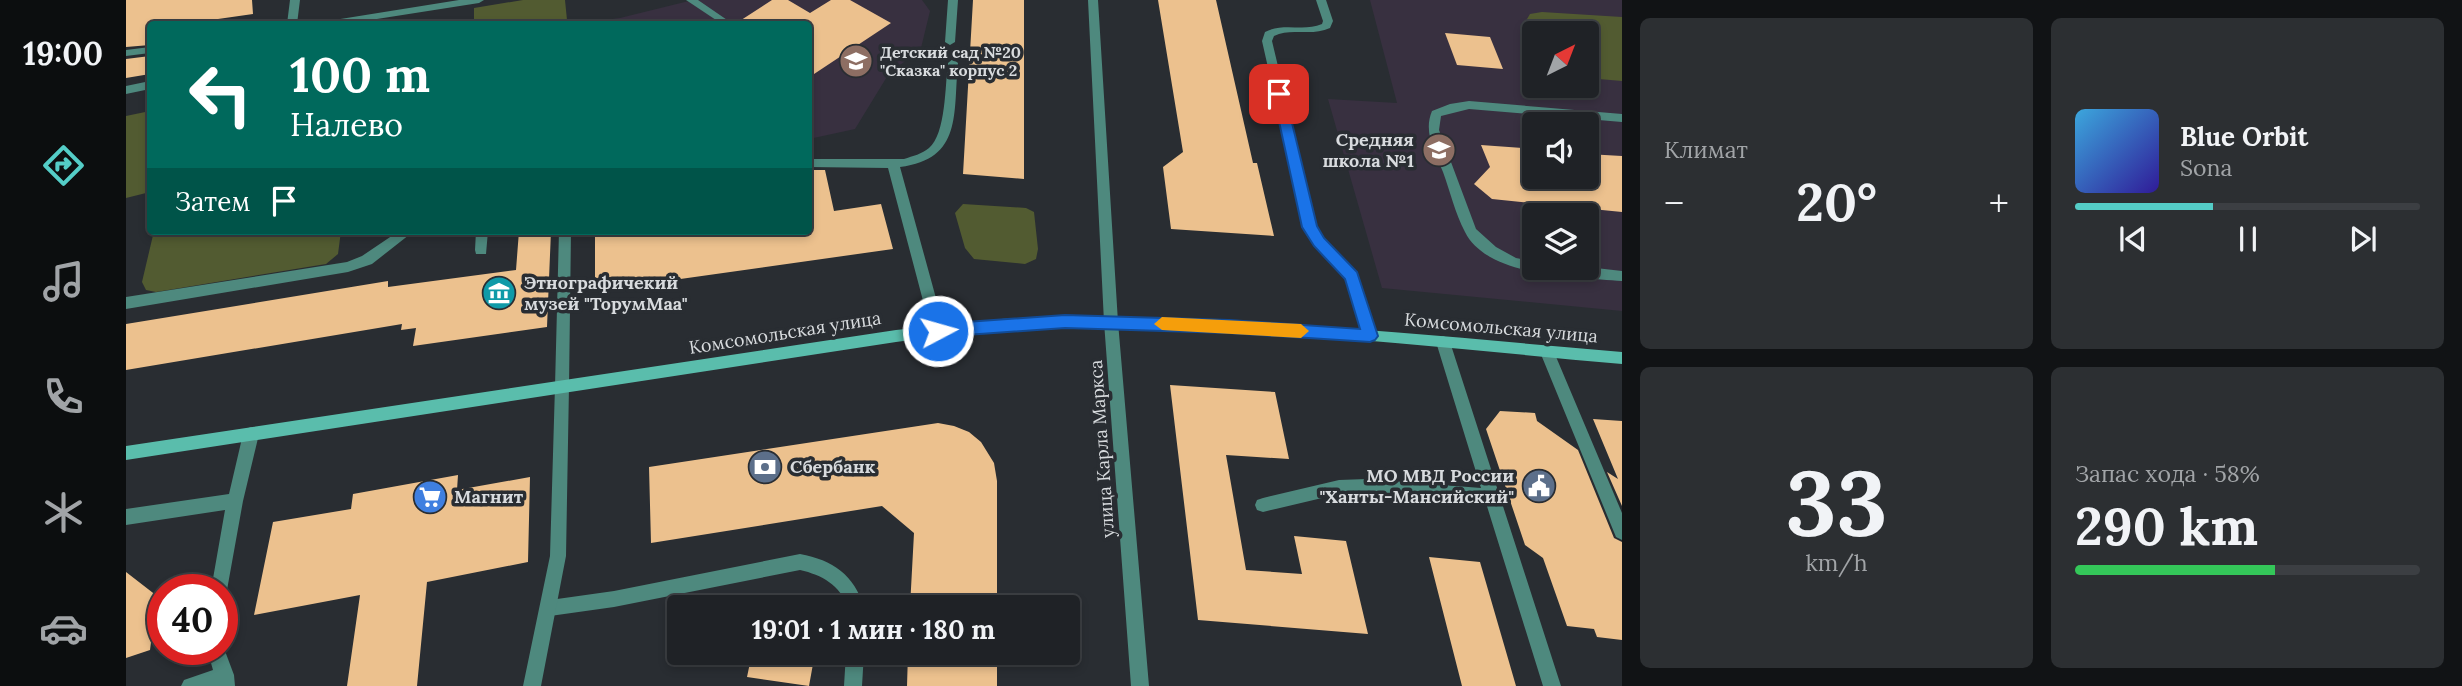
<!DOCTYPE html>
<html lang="ru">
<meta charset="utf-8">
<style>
body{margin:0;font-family:Lora,serif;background:#2c2f32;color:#f1f3f6;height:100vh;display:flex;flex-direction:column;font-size:26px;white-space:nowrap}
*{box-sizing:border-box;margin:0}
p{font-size:23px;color:#a1a4a7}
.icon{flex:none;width:38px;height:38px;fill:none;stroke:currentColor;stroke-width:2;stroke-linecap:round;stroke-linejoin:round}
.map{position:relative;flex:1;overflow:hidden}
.side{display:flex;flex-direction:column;gap:18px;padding:18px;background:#111315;width:840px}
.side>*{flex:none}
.hud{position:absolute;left:21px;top:21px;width:665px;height:214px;border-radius:7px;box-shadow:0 4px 10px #0003,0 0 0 2px #3c3f43;background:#00695c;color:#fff;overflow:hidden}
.needle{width:46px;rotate:42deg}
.fabs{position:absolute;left:1396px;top:21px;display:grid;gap:14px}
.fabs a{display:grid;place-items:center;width:77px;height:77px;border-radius:7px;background:#1f2226;box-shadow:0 4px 10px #0003,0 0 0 2px #3c3f43;font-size:35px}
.speed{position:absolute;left:21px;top:574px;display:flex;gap:14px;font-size:35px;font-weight:700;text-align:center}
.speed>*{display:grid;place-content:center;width:91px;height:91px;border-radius:50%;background:#1f2226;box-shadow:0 4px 10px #0003,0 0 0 2px #3c3f43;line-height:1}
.speed .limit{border:10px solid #d22;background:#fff;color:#111}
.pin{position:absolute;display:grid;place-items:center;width:60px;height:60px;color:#fff;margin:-30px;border-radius:14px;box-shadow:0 4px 10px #0006}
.me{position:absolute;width:77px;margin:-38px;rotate:84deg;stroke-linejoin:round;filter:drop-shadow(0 0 5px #0008)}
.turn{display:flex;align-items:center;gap:24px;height:147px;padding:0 28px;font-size:32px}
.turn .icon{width:91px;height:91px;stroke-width:2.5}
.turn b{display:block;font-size:49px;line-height:60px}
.then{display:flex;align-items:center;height:66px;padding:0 28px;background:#0003;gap:14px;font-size:26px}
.big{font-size:52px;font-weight:700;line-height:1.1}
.side .card{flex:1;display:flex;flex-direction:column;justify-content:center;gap:10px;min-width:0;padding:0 24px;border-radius:10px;background:#2c2f32}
.side .dial{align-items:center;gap:0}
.dial b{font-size:91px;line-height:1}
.song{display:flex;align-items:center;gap:21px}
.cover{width:84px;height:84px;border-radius:10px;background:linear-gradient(135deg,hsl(200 70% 55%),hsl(250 70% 35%))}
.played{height:7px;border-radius:4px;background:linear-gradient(90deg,#54cdc7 40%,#3c3f43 40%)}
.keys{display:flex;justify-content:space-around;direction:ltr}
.heat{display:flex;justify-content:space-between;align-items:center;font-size:38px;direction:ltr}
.charge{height:10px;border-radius:5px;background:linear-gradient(90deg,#34c759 58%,#3c3f43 0)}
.side .tiles{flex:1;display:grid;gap:18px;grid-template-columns:repeat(2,1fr)}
.trip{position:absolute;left:541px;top:595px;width:413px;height:70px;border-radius:7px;background:#1f2226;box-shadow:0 4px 10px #0003,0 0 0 2px #3c3f43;font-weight:700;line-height:70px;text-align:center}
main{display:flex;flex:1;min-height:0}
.dock{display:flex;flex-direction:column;width:126px;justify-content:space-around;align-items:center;background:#0c0e0f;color:#a1a4a7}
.dock .icon{width:49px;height:49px}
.dock .active{color:#54cdc7}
.dock b{font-size:32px;color:#f1f3f6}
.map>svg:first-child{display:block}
.education{fill:#383040;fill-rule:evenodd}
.green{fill:#525b31}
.building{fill:#ecc18e}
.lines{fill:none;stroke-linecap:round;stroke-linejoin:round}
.lane{fill:#4e897e;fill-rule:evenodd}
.street{fill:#4e897e;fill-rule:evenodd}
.secondary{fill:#5abdac;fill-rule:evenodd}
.route{fill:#1a73e8;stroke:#114b97;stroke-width:2}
.slow{fill:#f59e0b}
.labels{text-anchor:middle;stroke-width:7;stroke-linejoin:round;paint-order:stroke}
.far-poi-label{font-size:16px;font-weight:bold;fill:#d8dbde;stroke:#292d32;text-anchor:start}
.poi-label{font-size:18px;font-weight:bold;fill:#d8dbde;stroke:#292d32;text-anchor:start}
.street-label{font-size:18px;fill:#d8dbde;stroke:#292d32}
</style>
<main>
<nav class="dock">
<b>19:00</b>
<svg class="icon active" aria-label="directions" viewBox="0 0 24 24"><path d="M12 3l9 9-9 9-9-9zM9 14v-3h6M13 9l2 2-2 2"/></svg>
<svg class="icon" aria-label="music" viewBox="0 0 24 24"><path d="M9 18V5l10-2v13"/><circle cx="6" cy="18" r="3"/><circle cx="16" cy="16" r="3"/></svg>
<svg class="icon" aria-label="phone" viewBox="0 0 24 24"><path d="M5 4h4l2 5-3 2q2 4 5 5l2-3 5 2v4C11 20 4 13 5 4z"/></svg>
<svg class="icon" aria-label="climate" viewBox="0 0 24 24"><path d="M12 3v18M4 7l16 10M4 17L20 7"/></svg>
<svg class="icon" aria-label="car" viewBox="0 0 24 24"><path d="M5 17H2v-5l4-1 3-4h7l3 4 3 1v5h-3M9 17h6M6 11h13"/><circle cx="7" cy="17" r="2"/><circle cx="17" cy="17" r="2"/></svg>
</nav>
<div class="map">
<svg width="1496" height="686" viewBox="0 0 1496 686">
<rect width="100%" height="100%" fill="#292d32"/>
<path class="education" d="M567 0H796L804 11 795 48 762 75 729 129 683 139 682 24H448L494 18Z
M1244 0H1496V311L1256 288 1202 99 1271 103ZM1409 33H1461V86H1409ZM1409 124H1461V177H1409ZM1409 215H1461V268H1409Z"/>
<path class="green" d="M397 0H439L441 20 417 24H348V8Z
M1416 12 1496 17V81L1461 78V33H1409V37L1401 19 1404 14Z
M24 111V192L0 198V116Z
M837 204 900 208 908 212 912 249 910 259 899 264 848 259 839 248 829 213Z
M28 231H215L212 254 200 264 30 292 20 290 16 282Z"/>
<path class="building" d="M0 0H126L127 14 57 24H24V45L0 47Z
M646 0H662L684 13 705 0H724L765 23 682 78V24H609Z
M847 0H898V179L837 174Z
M1032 0H1090L1127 163H1131L1148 236 1045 229 1037 167 1057 152Z
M1319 33 1364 37 1377 69 1331 65Z
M24 56V74L0 78V59Z
M1355 145 1409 149V177H1461V154L1496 156V212L1366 199 1348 184 1364 167Z
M682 170H699L708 211 755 204 767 249 469 291V231H682Z
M393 231H425L421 327 287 346 290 328 275 330 276 324 0 370V324L262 281V287L390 270Z
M1044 385 1149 392 1163 459 1100 455 1120 570 1176 574 1168 536 1220 541 1242 634 1072 620Z
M1374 411 1409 413 1411 421 1452 450 1488 538 1496 542V640L1471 637 1468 629 1441 626 1417 558 1399 545 1360 429Z
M1467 419 1496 421V506L1481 472 1492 479Z
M812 423 828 426 843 432 855 442 868 463 871 481V607H784L788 533 756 506 525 543 523 467Z
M332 475 331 490 404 477 402 562 301 582 291 686H221L234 595 128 615 147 522 225 509 227 494Z
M1303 557 1354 562 1390 686H1336Z
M0 572 31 596 24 650 0 658Z
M626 653H689L683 686 621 677Z
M782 653H871V686H781Z"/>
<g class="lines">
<path class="lane" d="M164 0H174L171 24H161Z
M333 0H358L353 3 219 24H197L202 21Z
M560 0H572L607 24H596Z
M822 0H832L829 42 824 45 819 42Z
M1190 0H1200L1207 21 1204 28C1185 37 1165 27 1148 36L1146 41 1190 226 1198 238 1231 272 1251 336 1249 340H1239L1237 336 1220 278 1188 246 1178 227 1136 41 1139 32C1158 22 1177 32 1196 24L1197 21Z
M24 47V53L0 56V50Z
M827 59 832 63C827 113 837 159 774 167L819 331 817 335H807L805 331 762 168 682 167V159H778C787 156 796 154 803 148 820 134 819 85 822 63Z
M24 81V89L0 94V86Z
M1343 101 1496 114V122L1343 109 1315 116 1313 130 1350 229 1370 247 1390 258 1409 262V268L1461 267 1496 271V281C1452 277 1362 278 1339 232 1329 213 1324 191 1317 172 1309 152 1297 132 1306 111L1324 104Z
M273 231H288L246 264 222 272 0 309V297L221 262 236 256Z
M350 231H362L360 254H350L349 250Z
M433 231H445L443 386 441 390 436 392 431 390 429 386Z
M1317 336 1322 338 1324 342 1435 686H1417L1360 503 1241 493 1213 494 1137 512 1131 510 1129 505 1131 500 1137 498 1213 480 1241 479 1355 488 1310 342 1312 338Z
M1421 346 1426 348 1428 352 1496 513V540L1490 537 1414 352 1416 348Z
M125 427 130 429 133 434 117 501 101 590 96 597V590H85L99 510 0 525V509L103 494 117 434 120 429Z
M674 554C707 560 728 575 738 607H722C714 585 696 575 674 570L488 607 424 616 418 614 416 608 418 602 424 600 488 591Z
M96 643 108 675 109 686H55L58 680 87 670 81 649H96Z
M720 653H738L736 686H718Z"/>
<path class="street" d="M962 0H972L992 322 1023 686H1005L978 322Z
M436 380 441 382 443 386 440 556 415 686H397L424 556 429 386 431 382Z"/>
<path class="secondary" d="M939 316C1125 317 1310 336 1496 352V364C1304 347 1111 323 918 328 869 329 819 336 770 342L0 460V446L770 330 875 319Z"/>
</g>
<path class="route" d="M1153 90 1159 94 1191 226 1198 238 1231 272 1252 336 1249 340 1244 342 1103 333 939 328 812 337 806 335 804 331 806 326 812 324 939 315 1103 320 1234 329 1219 279 1188 246 1176 227 1147 94Z"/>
<path class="slow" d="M1036 317 1175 324 1183 331 1175 338 1036 330 1028 324Z"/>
<defs>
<symbol id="school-disc" viewBox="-11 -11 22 22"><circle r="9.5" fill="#8d6e63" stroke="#292d32"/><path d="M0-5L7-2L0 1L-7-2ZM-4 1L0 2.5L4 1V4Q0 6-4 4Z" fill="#fff"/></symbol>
<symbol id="museum-disc" viewBox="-11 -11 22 22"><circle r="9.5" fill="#0f9aa8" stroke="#292d32"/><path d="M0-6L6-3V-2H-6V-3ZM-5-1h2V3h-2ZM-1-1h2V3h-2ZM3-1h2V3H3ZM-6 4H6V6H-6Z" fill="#fff"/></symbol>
<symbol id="bank-disc" viewBox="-11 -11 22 22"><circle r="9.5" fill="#5c6f8a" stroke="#292d32"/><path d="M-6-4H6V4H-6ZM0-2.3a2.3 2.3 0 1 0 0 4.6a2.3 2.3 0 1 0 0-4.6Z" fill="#fff"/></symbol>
<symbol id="civic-disc" viewBox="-11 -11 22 22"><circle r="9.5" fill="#5c6f8a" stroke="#292d32"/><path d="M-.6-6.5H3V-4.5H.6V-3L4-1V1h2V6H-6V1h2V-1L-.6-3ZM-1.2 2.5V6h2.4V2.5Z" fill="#fff"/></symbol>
<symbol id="supermarket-disc" viewBox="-11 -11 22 22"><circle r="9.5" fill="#3f7fe0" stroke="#292d32"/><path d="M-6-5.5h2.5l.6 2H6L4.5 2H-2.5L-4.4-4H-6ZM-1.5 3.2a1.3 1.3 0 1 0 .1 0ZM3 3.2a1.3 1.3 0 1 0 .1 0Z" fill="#fff"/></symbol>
</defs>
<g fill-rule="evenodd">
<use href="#school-disc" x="711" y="42" width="38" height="38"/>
<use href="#school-disc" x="1294" y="131" width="38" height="38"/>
<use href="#museum-disc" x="354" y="274" width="38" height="38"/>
<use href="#bank-disc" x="620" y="448" width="38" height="38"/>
<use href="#civic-disc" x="1394" y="467" width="38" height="38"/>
<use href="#supermarket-disc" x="285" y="478" width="38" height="38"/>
</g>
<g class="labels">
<g class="far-poi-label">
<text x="754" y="58">Детский сад №20<tspan x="754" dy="18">"Сказка" корпус 2</tspan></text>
</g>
<g class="poi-label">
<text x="1288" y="146" text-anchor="end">Средняя<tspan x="1288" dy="21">школа №1</tspan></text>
<text x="398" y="289">Этнографичекий<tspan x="398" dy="21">музей "ТорумМаа"</tspan></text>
<text x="664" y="473">Сбербанк</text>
<text x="1388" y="482" text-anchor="end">МО МВД России<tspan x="1388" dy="21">"Ханты-Мансийский"</tspan></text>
<text x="328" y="503">Магнит</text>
</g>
<g class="street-label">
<text transform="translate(1375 328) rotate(5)" y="6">Комсомольская улица</text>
<text transform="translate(659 333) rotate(-9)" y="6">Комсомольская улица</text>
<text transform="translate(976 449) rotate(-94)" y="6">улица Карла Маркса</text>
</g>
</g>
</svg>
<div class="fabs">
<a><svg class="needle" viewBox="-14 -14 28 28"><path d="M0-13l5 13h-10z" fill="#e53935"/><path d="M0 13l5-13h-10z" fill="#a1a4a7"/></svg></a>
<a><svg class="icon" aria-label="sound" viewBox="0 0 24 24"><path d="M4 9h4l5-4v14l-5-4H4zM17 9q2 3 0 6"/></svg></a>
<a><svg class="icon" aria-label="layers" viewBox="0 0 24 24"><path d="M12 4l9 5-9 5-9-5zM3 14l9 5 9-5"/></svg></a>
</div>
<div class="speed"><div class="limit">40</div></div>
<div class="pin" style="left:1153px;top:94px;background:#d93025"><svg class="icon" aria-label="arrive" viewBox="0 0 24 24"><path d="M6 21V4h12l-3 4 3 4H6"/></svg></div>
<svg class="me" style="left:812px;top:331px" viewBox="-20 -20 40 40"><circle r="17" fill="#1a73e8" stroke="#fff" stroke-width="3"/><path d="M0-11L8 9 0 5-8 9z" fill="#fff"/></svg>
<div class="trip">19:01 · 1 мин · 180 m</div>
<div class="hud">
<div class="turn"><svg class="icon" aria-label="left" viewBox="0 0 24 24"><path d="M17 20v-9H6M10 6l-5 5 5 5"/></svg><div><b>100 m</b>Налево</div></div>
<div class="then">Затем<svg class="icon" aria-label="arrive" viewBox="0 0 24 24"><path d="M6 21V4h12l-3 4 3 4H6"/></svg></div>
</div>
</div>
<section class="side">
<div class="tiles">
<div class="card"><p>Климат</p>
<div class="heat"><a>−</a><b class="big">20°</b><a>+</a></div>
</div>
<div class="card">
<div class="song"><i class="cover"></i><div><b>Blue Orbit</b><p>Sona</p></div></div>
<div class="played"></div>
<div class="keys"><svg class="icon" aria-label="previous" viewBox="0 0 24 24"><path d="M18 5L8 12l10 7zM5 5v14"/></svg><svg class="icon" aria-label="pause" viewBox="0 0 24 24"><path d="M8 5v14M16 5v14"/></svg><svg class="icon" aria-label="next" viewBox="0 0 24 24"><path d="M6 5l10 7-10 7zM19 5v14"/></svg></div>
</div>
<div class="card dial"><b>33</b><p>km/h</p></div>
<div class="card"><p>Запас хода · 58%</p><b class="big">290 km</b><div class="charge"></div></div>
</div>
</section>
</main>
